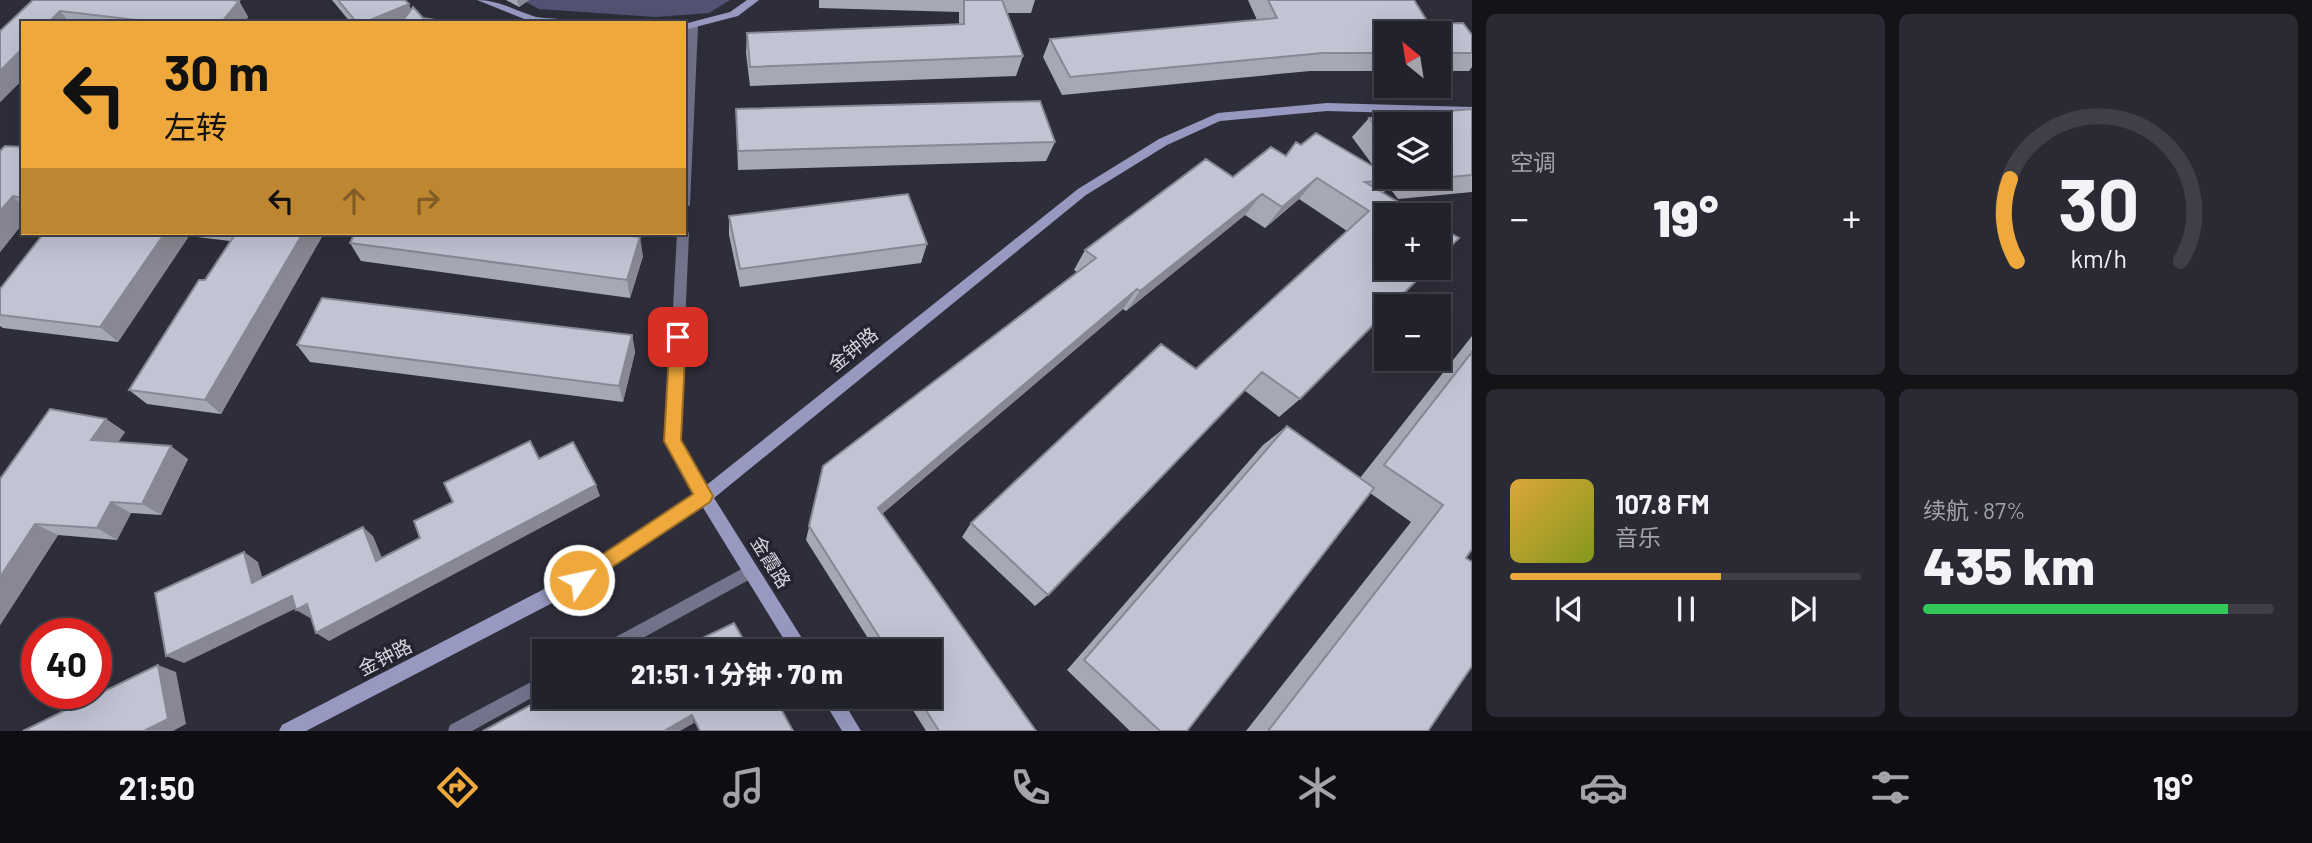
<!DOCTYPE html>
<html lang="zh">
<meta charset="utf-8">
<style>
body{margin:0;font-family:Barlow,"Noto Sans SC",sans-serif;background:#2a2a34;color:#f1f3f6;height:100vh;display:flex;flex-direction:column;font-size:26px;white-space:nowrap}
*{box-sizing:border-box;margin:0}
p{font-size:23px;color:#a2a4a9}
.icon{flex:none;width:38px;height:38px;fill:none;stroke:currentColor;stroke-width:2;stroke-linecap:round;stroke-linejoin:round}
.map{position:relative;flex:1;overflow:hidden}
.drawer{display:flex;flex-direction:column;gap:14px;padding:14px;background:#131318;width:840px}
.drawer>*{flex:none}
.hud{position:absolute;left:21px;top:21px;width:665px;height:214px;border-radius:0px;box-shadow:0 7px 28px #0002,0 0 0 2px #3f3f48;background:#eea83c;color:#111;overflow:hidden}
.needle{width:46px;rotate:330deg}
.controls{position:absolute;left:1374px;top:21px;display:grid;gap:14px}
.controls a{display:grid;place-items:center;width:77px;height:77px;border-radius:0px;background:#22222c;box-shadow:0 7px 28px #0002,0 0 0 2px #3f3f48;font-size:35px}
.speed{position:absolute;left:21px;top:618px;display:flex;gap:14px;font-size:35px;font-weight:700;text-align:center}
.speed>*{display:grid;place-content:center;width:91px;height:91px;border-radius:50%;background:#22222c;box-shadow:0 7px 28px #0002,0 0 0 2px #3f3f48;line-height:1}
.speed .limit{border:10px solid #d22;background:#fff;color:#111}
.pin{position:absolute;display:grid;place-items:center;width:60px;height:60px;color:#fff;margin:-30px;border-radius:14px;box-shadow:0 4px 10px #0006}
.me{position:absolute;width:77px;margin:-38px;rotate:56deg;stroke-linejoin:round;filter:drop-shadow(0 0 5px #0008)}
.turn{display:flex;align-items:center;gap:24px;height:147px;padding:0 28px;font-size:32px}
.turn .icon{width:91px;height:91px;stroke-width:2.5}
.turn b{display:block;font-size:49px;line-height:60px}
.lanes{display:flex;align-items:center;height:66px;padding:0 28px;background:#0003;justify-content:center;gap:35px;direction:ltr}
.lanes .off{opacity:.35}
.big{font-size:52px;font-weight:800;line-height:1.1}
.drawer .card{flex:1;display:flex;flex-direction:column;justify-content:center;gap:10px;min-width:0;padding:0 24px;border-radius:10px;background:#2a2a34}
.drawer .dial{align-items:center;gap:0}
.dial svg{height:182px;overflow:visible;fill:none;stroke:#3f3f48;stroke-width:7;stroke-linecap:round;text-anchor:middle}
.dial text{fill:#f1f3f6;stroke:none}
.song{display:flex;align-items:center;gap:21px}
.cover{width:84px;height:84px;border-radius:10px;background:linear-gradient(135deg,hsl(40 70% 55%),hsl(70 70% 35%))}
.played{height:7px;border-radius:4px;background:linear-gradient(90deg,#eea83c 60%,#3f3f48 60%)}
.keys{display:flex;justify-content:space-around;direction:ltr}
.heat{display:flex;justify-content:space-between;align-items:center;font-size:38px;direction:ltr}
.charge{height:10px;border-radius:5px;background:linear-gradient(90deg,#34c759 87%,#3f3f48 0)}
.drawer .tiles{flex:1;display:grid;gap:14px;grid-template-columns:repeat(2,1fr)}
.trip{position:absolute;left:532px;top:639px;width:410px;height:70px;border-radius:0px;background:#22222c;box-shadow:0 7px 28px #0002,0 0 0 2px #3f3f48;font-weight:800;line-height:70px;text-align:center}
.dock{display:flex;height:112px;justify-content:space-around;align-items:center;background:#0e0e12;color:#a2a4a9}
.dock .icon{width:49px;height:49px}
.dock .on{color:#eea83c}
.dock b{font-size:32px;color:#f1f3f6}
main{display:flex;flex:1;min-height:0}
.map>svg:first-child{display:block}
.green{fill:#525274}
.lines{fill:none;stroke-linecap:round;stroke-linejoin:round}
.lane{fill:#73738c;fill-rule:evenodd}
.street{fill:#73738c;fill-rule:evenodd}
.secondary{fill:#9899c1;fill-rule:evenodd}
.wall{fill:#a7a8b5;fill-rule:evenodd}
.shaded-wall{fill:#888894}
.building{fill:#c2c3d3;stroke:#888894;stroke-width:2}
.route{fill:#eea83c;stroke:#9b6d27;stroke-width:2}
.labels{text-anchor:middle;stroke-width:7;stroke-linejoin:round;paint-order:stroke}
.street-label{font-size:19px;fill:#d4d5dd;stroke:#242431}
</style>
<main>
<div class="map">
<svg width="1472" height="731" viewBox="0 0 1472 731">
<rect width="100%" height="100%" fill="#2e2e3b"/>
<path class="green" d="M522 0H730L709 13 655 17 539 9Z"/>
<g class="lines">
<path class="lane" d="M751 564 756 566 758 571 756 576 619 651H597L599 646Z
M544 675V691L472 731H448L450 725Z"/>
<path class="street" d="M693 23 698 26 690 205 684 209V90L688 26Z
M684 229 689 233 680 440 712 496 709 501 704 503 699 501 666 441 677 233H684Z"/>
<path class="secondary" d="M477 0C499 0 516 11 536 17 547 19 560 17 569 23H534Z
M747 0H759L738 16 684 30V24L730 12Z
M1327 103 1472 107V115L1327 111 1220 121 1167 145 1086 195 714 498 810 651H791L702 506 585 586 306 731H279L282 725 573 574 699 491 1078 189 1159 139 1218 113Z
M821 696H840L861 731H842Z"/>
</g>
<path class="wall" d="M33 0 239 1 248 17 244 23H23V79L0 102V31Z
M332 0H405L411 10 423 18 454 23H351Z
M506 0H529L519 7Z
M819 0H1035L1031 13H1007L1023 56 1016 76 750 86 746 53 747 33 959 25V12L819 8Z
M1248 0H1414L1429 24 1472 35V67L1469 71H1438V33H1386V71H1310L1062 95 1043 57 1050 39 1257 20Z
M736 109 1055 142 1046 161 738 170Z
M1472 109V192L1398 199 1389 187 1383 193 1300 399 1279 417 1244 390 1048 595 1035 606 962 537 971 523 1196 369 1347 231 1299 199 1265 228 1245 215 1126 311 1123 309 882 514 1036 731H926L904 696H929V651H876L806 540 823 466 1077 272 1074 270 1085 250 1233 177 1285 156 1296 142 1301 145 1374 167 1352 137 1369 118ZM1386 124 1438 177H1386Z
M23 147V223L0 252V151Z
M729 216 927 244 921 263 740 287 729 235Z
M44 233H324L221 414 147 404 129 390 205 280 230 241 189 236 118 342 3 328 0 326V289Z
M350 243 643 256 630 298 361 261Z
M632 335 635 352 623 402 310 362 297 345Z
M1472 336V549L1466 558 1428 731H1246L1411 522 1370 493 1187 731H1130L1067 670 1263 445 1287 426 1360 478Z
M106 419 125 432 118 442 188 459 161 515 131 513 117 540 58 535 0 625V479Z"/>
<path class="shaded-wall" d="M517 0H529L519 7Z
M239 1 248 17 244 23H221Z
M409 4 415 20 410 23H363Z
M60 11 70 23H48Z
M23 48V79L0 102V71Z
M1317 178 1299 199 1265 228 1282 207Z
M1262 194 1245 215 1126 311 1140 291Z
M13 196 23 206V223L0 252V211Z
M165 233H186L189 236 118 342 100 327Z
M303 233H324L221 414 205 400Z
M640 237 643 256 630 298 627 280Z
M1137 289 1123 309 872 522 878 508Z
M632 335 635 352 623 402 619 386Z
M106 419 125 432 111 453 91 440Z
M171 446 188 459 161 515 142 504Z
M596 485 600 496 329 641 316 633Z
M111 502 131 513 117 540 97 528Z
M35 524 58 535 0 625V577Z
M363 527 373 536 387 570 376 561Z
M244 552 258 562 266 591 252 583Z
M292 596 305 604 184 663 166 656Z
M307 604 319 612 310 618 296 610Z
M158 665 176 672 186 724 173 731H144Z
M692 715 694 723 680 731H664Z"/>
<path class="building" d="M33 0H232L239 1 221 23H162L60 11 48 23H23V48L0 71V31Z
M338 0H405L409 4 363 23H357Z
M964 0H1002L1023 56 750 67 747 33 964 24Z
M1268 0H1414L1429 24 1463 23 1472 35V53H1438V33H1386V53H1323L1070 77 1050 39 1277 18Z
M413 7 423 18 454 23H401Z
M1040 101 1055 142 738 151 736 109Z
M1472 109V175L1417 180 1414 177H1438V124H1386V140L1369 118Z
M1316 133 1386 174V177H1391L1396 180 1365 182 1420 215H1386V268H1429L1391 306H1386V312L1300 399 1262 372 1048 595 971 523 1161 344 1196 369 1369 211 1317 178 1282 207 1262 194 1140 291 1137 289 878 508 1036 731H939L917 696H929V651H888L809 526 823 466 1096 258 1085 250 1206 159 1233 177 1271 147 1286 156 1296 142 1301 145Z
M5 146 23 147V198L13 196 0 211V151Z
M908 194 927 244 740 269 729 216Z
M1438 226 1459 238 1438 259Z
M44 233H165L100 327 0 315V289Z
M236 233H303L205 400 129 390 199 280H205Z
M355 233H605L640 237 627 280 350 243Z
M322 298 632 335 619 386 297 345Z
M1472 352V549L1466 558 1472 562V666L1428 731H1268L1443 505 1384 465Z
M50 409 106 419 91 440 171 446 142 504 111 502 97 528 35 524 0 577V479Z
M1287 426 1374 488 1187 731H1160L1084 660Z
M530 441 539 459 573 442 596 485 316 633 307 604 296 610 292 596 166 656 155 593 244 552 252 583 363 527 376 561 420 538 414 521 453 502 444 483Z
M734 623 750 651H675Z
M650 640 656 651H630Z
M158 665 168 719 144 731H23Z
M547 696H774L793 731H700L692 715 664 731H483Z"/>
<path class="route" d="M678 330 686 337 681 440 713 496 710 502 579 589 573 587 570 580 573 574 693 494 664 441 670 337Z"/>
<g class="labels">
<g class="street-label">
<text transform="translate(853 349) rotate(-39)" y="7">金钟路</text>
<text transform="translate(771 562) rotate(58)" y="7">金霞路</text>
<text transform="translate(385 657) rotate(-27)" y="7">金钟路</text>
</g>
</g>
</svg>
<div class="controls">
<a><svg class="needle" viewBox="-14 -14 28 28"><path d="M0-13l5 13h-10z" fill="#e53935"/><path d="M0 13l5-13h-10z" fill="#a2a4a9"/></svg></a>
<a><svg class="icon" aria-label="layers" viewBox="0 0 24 24"><path d="M12 4l9 5-9 5-9-5zM3 14l9 5 9-5"/></svg></a>
<a>+</a>
<a>−</a>
</div>
<div class="speed"><div class="limit">40</div></div>
<div class="pin" style="left:678px;top:337px;background:#d93025"><svg class="icon" aria-label="arrive" viewBox="0 0 24 24"><path d="M6 21V4h12l-3 4 3 4H6"/></svg></div>
<svg class="me" style="left:579px;top:580px" viewBox="-20 -20 40 40"><circle r="17" fill="#eea83c" stroke="#fff" stroke-width="3"/><path d="M0-11L8 9 0 5-8 9z" fill="#fff"/></svg>
<div class="trip">21:51 · 1 分钟 · 70 m</div>
<div class="hud">
<div class="turn"><svg class="icon" aria-label="left" viewBox="0 0 24 24"><path d="M17 20v-9H6M10 6l-5 5 5 5"/></svg><div><b>30 m</b>左转</div></div>
<div class="lanes"><svg class="icon" aria-label="left" viewBox="0 0 24 24"><path d="M17 20v-9H6M10 6l-5 5 5 5"/></svg><svg class="icon off" aria-label="ahead" viewBox="0 0 24 24"><path d="M12 20V5M6 11l6-6 6 6"/></svg><svg class="icon off" aria-label="right" viewBox="0 0 24 24"><path d="M7 20v-9h11M14 6l5 5-5 5"/></svg></div>
</div>
</div>
<section class="drawer">
<div class="tiles">
<div class="card"><p>空调</p>
<div class="heat"><a>−</a><b class="big">19°</b><a>+</a></div>
</div>
<div class="card dial"><svg viewBox="0 0 100 80">
<path d="M14 69A42 42 0 1 1 86 69"/>
<path d="M14 69A42 42 0 0 1 11 33" stroke="#eea83c"/>
<text x="50" y="56" font-size="32" font-weight="700">30</text>
<text x="50" y="72" font-size="11">km/h</text>
</svg></div>
<div class="card">
<div class="song"><i class="cover"></i><div><b>107.8 FM</b><p>音乐</p></div></div>
<div class="played"></div>
<div class="keys"><svg class="icon" aria-label="previous" viewBox="0 0 24 24"><path d="M18 5L8 12l10 7zM5 5v14"/></svg><svg class="icon" aria-label="pause" viewBox="0 0 24 24"><path d="M8 5v14M16 5v14"/></svg><svg class="icon" aria-label="next" viewBox="0 0 24 24"><path d="M6 5l10 7-10 7zM19 5v14"/></svg></div>
</div>
<div class="card"><p>续航 · 87%</p><b class="big">435 km</b><div class="charge"></div></div>
</div>
</section>
</main>
<nav class="dock">
<b>21:50</b>
<svg class="icon on" aria-label="directions" viewBox="0 0 24 24"><path d="M12 3l9 9-9 9-9-9zM9 14v-3h6M13 9l2 2-2 2"/></svg>
<svg class="icon" aria-label="music" viewBox="0 0 24 24"><path d="M9 18V5l10-2v13"/><circle cx="6" cy="18" r="3"/><circle cx="16" cy="16" r="3"/></svg>
<svg class="icon" aria-label="phone" viewBox="0 0 24 24"><path d="M5 4h4l2 5-3 2q2 4 5 5l2-3 5 2v4C11 20 4 13 5 4z"/></svg>
<svg class="icon" aria-label="climate" viewBox="0 0 24 24"><path d="M12 3v18M4 7l16 10M4 17L20 7"/></svg>
<svg class="icon" aria-label="car" viewBox="0 0 24 24"><path d="M5 17H2v-5l4-1 3-4h7l3 4 3 1v5h-3M9 17h6M6 11h13"/><circle cx="7" cy="17" r="2"/><circle cx="17" cy="17" r="2"/></svg>
<svg class="icon" aria-label="filters" viewBox="0 0 24 24"><path d="M4 7h16M4 17h16"/><circle cx="9" cy="7" r="2"/><circle cx="15" cy="17" r="2"/></svg>
<b>19°</b>
</nav>
